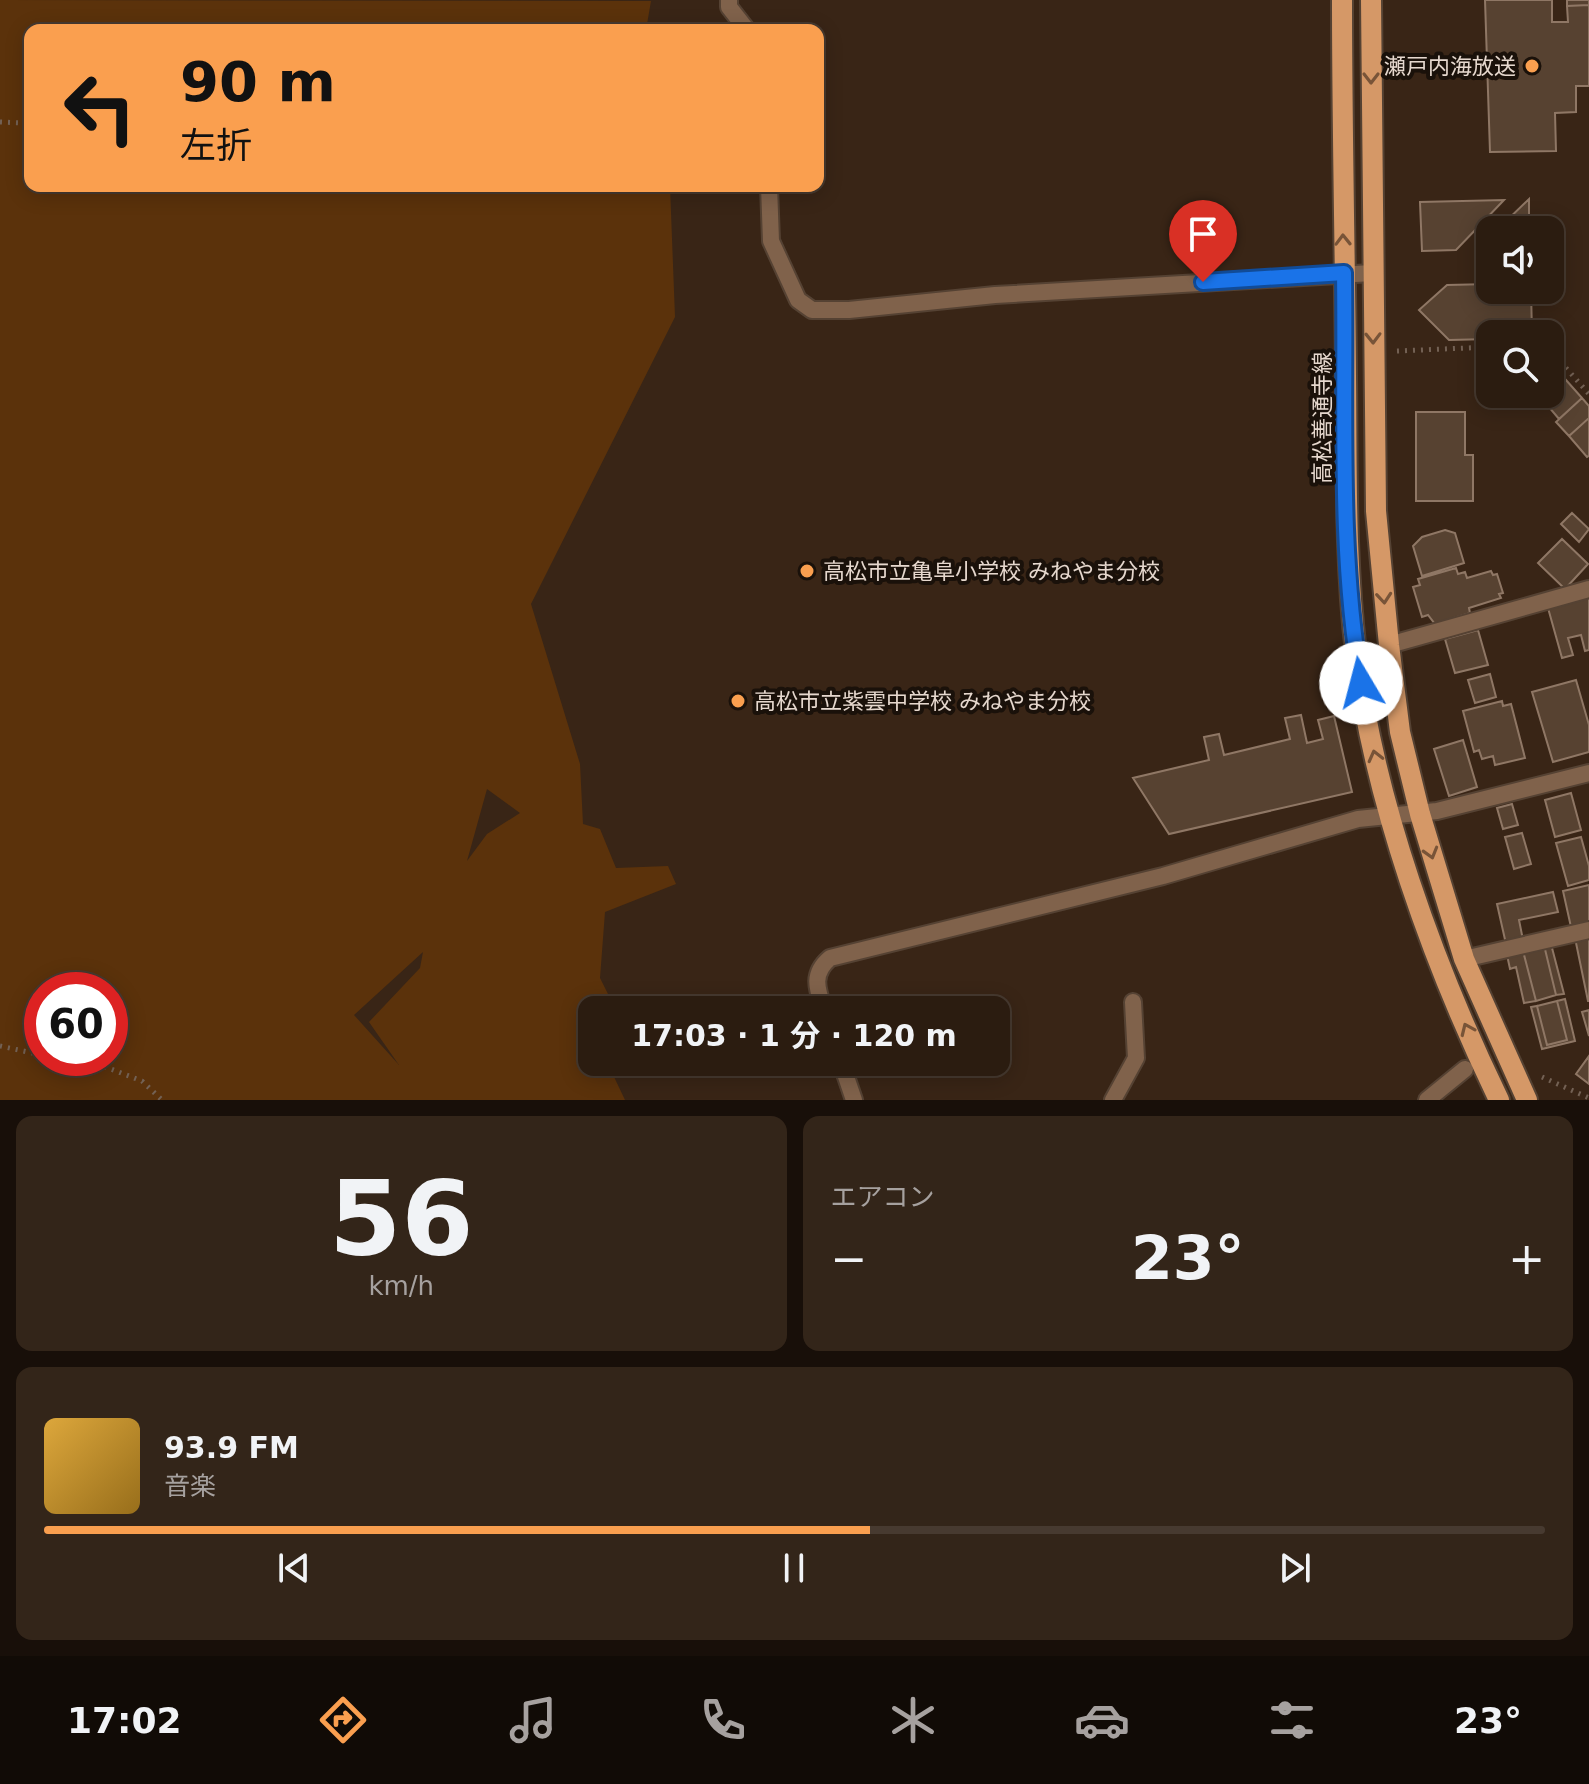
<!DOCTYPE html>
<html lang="ja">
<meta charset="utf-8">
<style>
body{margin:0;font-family:"DejaVu Sans","Noto Sans JP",sans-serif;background:#332519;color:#f1f3f6;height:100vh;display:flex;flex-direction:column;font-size:30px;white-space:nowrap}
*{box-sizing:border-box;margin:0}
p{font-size:26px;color:#a6a19f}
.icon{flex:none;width:44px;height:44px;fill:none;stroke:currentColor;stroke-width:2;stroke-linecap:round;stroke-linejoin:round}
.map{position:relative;height:1100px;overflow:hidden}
.details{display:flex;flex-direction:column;gap:16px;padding:16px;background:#180f09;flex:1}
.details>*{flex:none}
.guide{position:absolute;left:24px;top:24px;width:800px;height:168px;border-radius:16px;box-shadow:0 4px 20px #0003,0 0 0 2px #473a30;background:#fa9f4f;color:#111;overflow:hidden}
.controls{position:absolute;left:1476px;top:216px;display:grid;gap:16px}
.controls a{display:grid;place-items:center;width:88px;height:88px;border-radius:16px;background:#2b1c10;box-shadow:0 4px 20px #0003,0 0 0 2px #473a30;font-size:40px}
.speed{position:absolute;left:24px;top:972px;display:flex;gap:16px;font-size:40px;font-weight:700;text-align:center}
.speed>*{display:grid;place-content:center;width:104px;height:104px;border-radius:50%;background:#2b1c10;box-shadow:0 4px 20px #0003,0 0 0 2px #473a30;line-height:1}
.speed .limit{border:12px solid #d22;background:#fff;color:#111}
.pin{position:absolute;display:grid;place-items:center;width:68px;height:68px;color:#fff;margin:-82px -34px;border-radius:50% 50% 50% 0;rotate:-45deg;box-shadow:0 0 8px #0007}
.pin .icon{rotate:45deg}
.me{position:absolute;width:88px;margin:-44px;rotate:352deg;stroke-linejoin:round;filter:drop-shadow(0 0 6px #0008)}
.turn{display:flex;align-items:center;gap:28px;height:168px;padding:0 24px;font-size:36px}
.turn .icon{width:104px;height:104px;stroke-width:2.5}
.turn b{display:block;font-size:56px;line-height:68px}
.big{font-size:60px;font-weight:700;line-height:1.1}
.details .tile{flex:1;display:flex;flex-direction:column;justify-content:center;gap:12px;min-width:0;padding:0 28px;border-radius:16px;background:#332519}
.details .dial{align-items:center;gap:0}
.dial b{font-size:104px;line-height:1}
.song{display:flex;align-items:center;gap:24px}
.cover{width:96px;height:96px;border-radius:12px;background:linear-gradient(135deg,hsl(40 70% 55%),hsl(40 70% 35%))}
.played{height:8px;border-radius:4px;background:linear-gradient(90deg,#fa9f4f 55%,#473a30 55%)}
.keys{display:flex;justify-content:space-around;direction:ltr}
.heat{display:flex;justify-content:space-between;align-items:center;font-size:44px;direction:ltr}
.details .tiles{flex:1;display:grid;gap:16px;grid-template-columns:1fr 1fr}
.tile:last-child{grid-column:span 2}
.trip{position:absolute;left:578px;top:996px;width:432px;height:80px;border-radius:16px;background:#2b1c10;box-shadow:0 4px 20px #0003,0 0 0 2px #473a30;font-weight:700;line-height:80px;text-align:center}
.tabs{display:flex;height:128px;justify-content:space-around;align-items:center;background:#110b06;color:#a6a19f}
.tabs .icon{width:56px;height:56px}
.tabs .current{color:#fa9f4f}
.tabs b{font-size:36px;color:#f1f3f6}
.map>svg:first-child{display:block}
.green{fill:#5b320b;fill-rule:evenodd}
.building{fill:#574231;stroke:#8f7765;stroke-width:2}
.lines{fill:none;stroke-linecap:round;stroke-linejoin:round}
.lane-casing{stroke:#554233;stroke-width:20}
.street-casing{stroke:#554233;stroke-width:20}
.primary-casing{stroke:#554233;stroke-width:24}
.path{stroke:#736154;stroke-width:5;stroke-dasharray:2 6;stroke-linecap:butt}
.lane{stroke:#80624b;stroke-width:16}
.street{stroke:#80624b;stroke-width:16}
.primary{stroke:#d59867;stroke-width:20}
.oneway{stroke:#785438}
.route-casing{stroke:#114b97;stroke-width:20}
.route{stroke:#1a73e8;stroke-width:14}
.poi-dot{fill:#fa9f4f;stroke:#1a110a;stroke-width:3}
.labels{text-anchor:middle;stroke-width:8;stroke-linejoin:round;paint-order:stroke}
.poi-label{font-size:22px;fill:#e6d8ce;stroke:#1a110a;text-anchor:start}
.street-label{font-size:22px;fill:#e6d8ce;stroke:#1a110a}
</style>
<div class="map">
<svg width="1589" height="1100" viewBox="0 0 1589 1100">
<rect width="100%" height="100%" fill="#392516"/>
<path class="green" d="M0 0 651 1 646 30H30V186H670L675 317 531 604 580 764 583 824 600 829 616 868 668 866 676 884 605 912 600 978 616 1010H592V1062H607L625 1100H0ZM487 789 520 813 487 834 467 861ZM423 952 420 968 369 1022 399 1065 354 1015ZM42 990H110V1058H42Z"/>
<path class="building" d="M1485 0H1552V22H1568L1567 6 1589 5V86H1576V112L1555 113 1556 151 1490 152Z
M1567 0H1589V5L1567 6Z
M1529 199V230H1499V228Z
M1504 200 1456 250 1422 251 1420 202Z
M1490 284V290H1531L1532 334H1490V339L1449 340 1419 310 1447 285Z
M1558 371 1582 398 1559 419 1538 394H1550V378Z
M1582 398 1589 406V418L1569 436 1556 422Z
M1416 412H1465V455H1473V501H1416Z
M1589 418V456L1587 457 1569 436Z
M1572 513 1589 529 1579 542 1561 524Z
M1445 530 1455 533 1464 563 1422 576 1413 546 1422 537Z
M1562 539 1588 564 1565 589 1538 563Z
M1456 568 1458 574 1465 572 1467 578 1491 571 1493 575 1497 574 1503 593 1499 594 1501 598 1469 608 1470 613 1435 624 1428 615 1422 617 1413 587 1420 585 1418 579Z
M1589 597V650L1585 651 1581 635 1568 638 1573 655 1562 658 1548 608Z
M1478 630 1488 665 1455 673 1445 639Z
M1490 674 1496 697 1475 703 1468 680Z
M1576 680 1589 725V752L1553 762 1532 692Z
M1502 701 1503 706 1511 704 1525 758 1495 765 1493 756 1482 759 1479 750 1474 752 1463 711Z
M1301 715 1307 743 1323 739 1318 720 1334 716 1352 792 1169 834 1133 778 1209 760 1204 737 1219 734 1224 755 1290 739 1285 718Z
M1463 740 1477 787 1449 796 1434 749Z
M1571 793 1581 830 1555 837 1545 800Z
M1512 804 1518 825 1503 829 1497 808Z
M1522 833 1531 864 1514 869 1505 837Z
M1581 837 1589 866V880L1568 886 1556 843Z
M1589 885V923L1571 927 1563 891Z
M1553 892 1558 912 1519 920 1523 940 1506 944 1497 904Z
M1589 935V1001H1588L1575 938Z
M1551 944 1564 994 1556 995 1544 945Z
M1544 945 1556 995 1536 1001 1523 951Z
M1523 951 1536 1001 1524 1003 1516 967 1510 969 1507 955Z
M1565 999 1575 1041 1542 1049 1531 1007 1537 1006 1547 1045 1567 1040 1557 1001Z
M1557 1001 1567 1040 1547 1045 1537 1006Z
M1589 1010V1036L1582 1012Z
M1589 1056V1084L1576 1074Z"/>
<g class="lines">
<defs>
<path id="lane" d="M1389 645 1589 589
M1464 959 1589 930"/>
<path id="street" d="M729 0V7L747 30
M769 186 771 241 798 300 812 310H849L995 295 1372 273
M824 1010C817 989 811 974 830 958L1163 876 1358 819 1437 811 1589 773
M841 1062 854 1100
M1113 1100 1136 1058 1133 1002
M1427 1100 1465 1069"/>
<path id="primary" d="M1342 0C1342 125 1345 250 1346 375 1347 468 1345 560 1356 653 1374 801 1434 966 1499 1100
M1371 0 1376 511 1389 645 1400 732 1420 814 1464 959 1527 1100"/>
</defs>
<use href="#lane" class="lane-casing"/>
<use href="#street" class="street-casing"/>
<use href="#primary" class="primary-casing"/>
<path class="path" d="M0 122 24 123 30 127
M1550 350 1589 394
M1397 351 1490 347
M0 1046 42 1055
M82 1058 142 1081 162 1100
M1542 1077 1589 1098"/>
<use href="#lane" class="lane"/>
<use href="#street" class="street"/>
<use href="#primary" class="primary"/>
</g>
<defs><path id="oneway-chevron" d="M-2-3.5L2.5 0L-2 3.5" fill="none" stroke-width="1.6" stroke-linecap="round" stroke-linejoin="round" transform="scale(2)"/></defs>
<g class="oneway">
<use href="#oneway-chevron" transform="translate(1371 78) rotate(90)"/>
<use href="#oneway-chevron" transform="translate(1343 240) rotate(-91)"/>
<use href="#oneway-chevron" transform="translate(1373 338) rotate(89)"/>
<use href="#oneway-chevron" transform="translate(1384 598) rotate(85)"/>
<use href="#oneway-chevron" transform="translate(1375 756) rotate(-104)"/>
<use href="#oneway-chevron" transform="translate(1431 853) rotate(74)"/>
<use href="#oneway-chevron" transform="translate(1467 1029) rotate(-114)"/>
</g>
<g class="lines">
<defs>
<path id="route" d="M1203 282 1344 273C1346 409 1338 548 1361 683"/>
</defs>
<use href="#route" class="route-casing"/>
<use href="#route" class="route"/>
</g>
<g class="poi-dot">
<circle cx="1532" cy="66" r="8"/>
<circle cx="807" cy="571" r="8"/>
<circle cx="738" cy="701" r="8"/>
</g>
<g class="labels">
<g class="poi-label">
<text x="1516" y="74" text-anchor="end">瀬戸内海放送</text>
<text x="823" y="579">高松市立亀阜小学校 みねやま分校</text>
<text x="754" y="709">高松市立紫雲中学校 みねやま分校</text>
</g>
<g class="street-label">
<text transform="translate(1322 418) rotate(-90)" y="8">高松善通寺線</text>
</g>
</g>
</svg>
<div class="controls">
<a><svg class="icon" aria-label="sound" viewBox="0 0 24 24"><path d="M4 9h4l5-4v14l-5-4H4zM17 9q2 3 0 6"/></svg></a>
<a><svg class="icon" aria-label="search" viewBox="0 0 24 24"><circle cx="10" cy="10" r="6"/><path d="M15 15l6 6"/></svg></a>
</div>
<div class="speed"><div class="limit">60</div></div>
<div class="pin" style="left:1203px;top:282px;background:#d93025"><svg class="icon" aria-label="arrive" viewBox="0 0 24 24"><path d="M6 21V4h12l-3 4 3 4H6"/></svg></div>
<svg class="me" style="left:1361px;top:683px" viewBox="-20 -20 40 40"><circle r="19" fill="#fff"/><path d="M0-13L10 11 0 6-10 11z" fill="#1a73e8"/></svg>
<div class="trip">17:03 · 1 分 · 120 m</div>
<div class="guide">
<div class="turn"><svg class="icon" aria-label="left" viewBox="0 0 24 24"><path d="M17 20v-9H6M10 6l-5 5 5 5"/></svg><div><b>90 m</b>左折</div></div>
</div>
</div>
<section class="details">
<div class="tiles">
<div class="tile dial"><b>56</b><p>km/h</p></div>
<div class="tile"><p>エアコン</p>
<div class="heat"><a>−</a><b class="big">23°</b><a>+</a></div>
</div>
<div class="tile">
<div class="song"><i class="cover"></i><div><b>93.9 FM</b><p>音楽</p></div></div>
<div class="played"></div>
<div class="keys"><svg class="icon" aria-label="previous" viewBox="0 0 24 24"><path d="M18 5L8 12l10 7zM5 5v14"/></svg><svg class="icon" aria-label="pause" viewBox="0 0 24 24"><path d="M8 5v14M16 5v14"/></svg><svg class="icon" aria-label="next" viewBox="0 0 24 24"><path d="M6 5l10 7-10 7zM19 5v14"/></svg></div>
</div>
</div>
</section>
<nav class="tabs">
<b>17:02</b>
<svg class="icon current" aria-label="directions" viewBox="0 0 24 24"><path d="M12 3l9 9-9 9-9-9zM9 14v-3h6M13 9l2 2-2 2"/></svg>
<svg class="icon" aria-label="music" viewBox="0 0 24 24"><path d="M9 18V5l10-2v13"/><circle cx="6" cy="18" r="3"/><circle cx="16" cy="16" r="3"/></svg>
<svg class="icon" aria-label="phone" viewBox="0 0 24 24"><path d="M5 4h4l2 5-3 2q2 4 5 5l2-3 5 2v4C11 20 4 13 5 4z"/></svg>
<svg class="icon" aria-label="climate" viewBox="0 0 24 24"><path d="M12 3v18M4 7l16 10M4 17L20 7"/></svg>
<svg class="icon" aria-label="car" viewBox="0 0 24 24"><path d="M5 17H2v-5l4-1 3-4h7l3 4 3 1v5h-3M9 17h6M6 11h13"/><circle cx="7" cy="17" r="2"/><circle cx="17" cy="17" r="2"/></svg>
<svg class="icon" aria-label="filters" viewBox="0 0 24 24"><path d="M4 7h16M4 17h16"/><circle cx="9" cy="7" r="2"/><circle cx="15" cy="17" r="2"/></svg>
<b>23°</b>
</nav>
